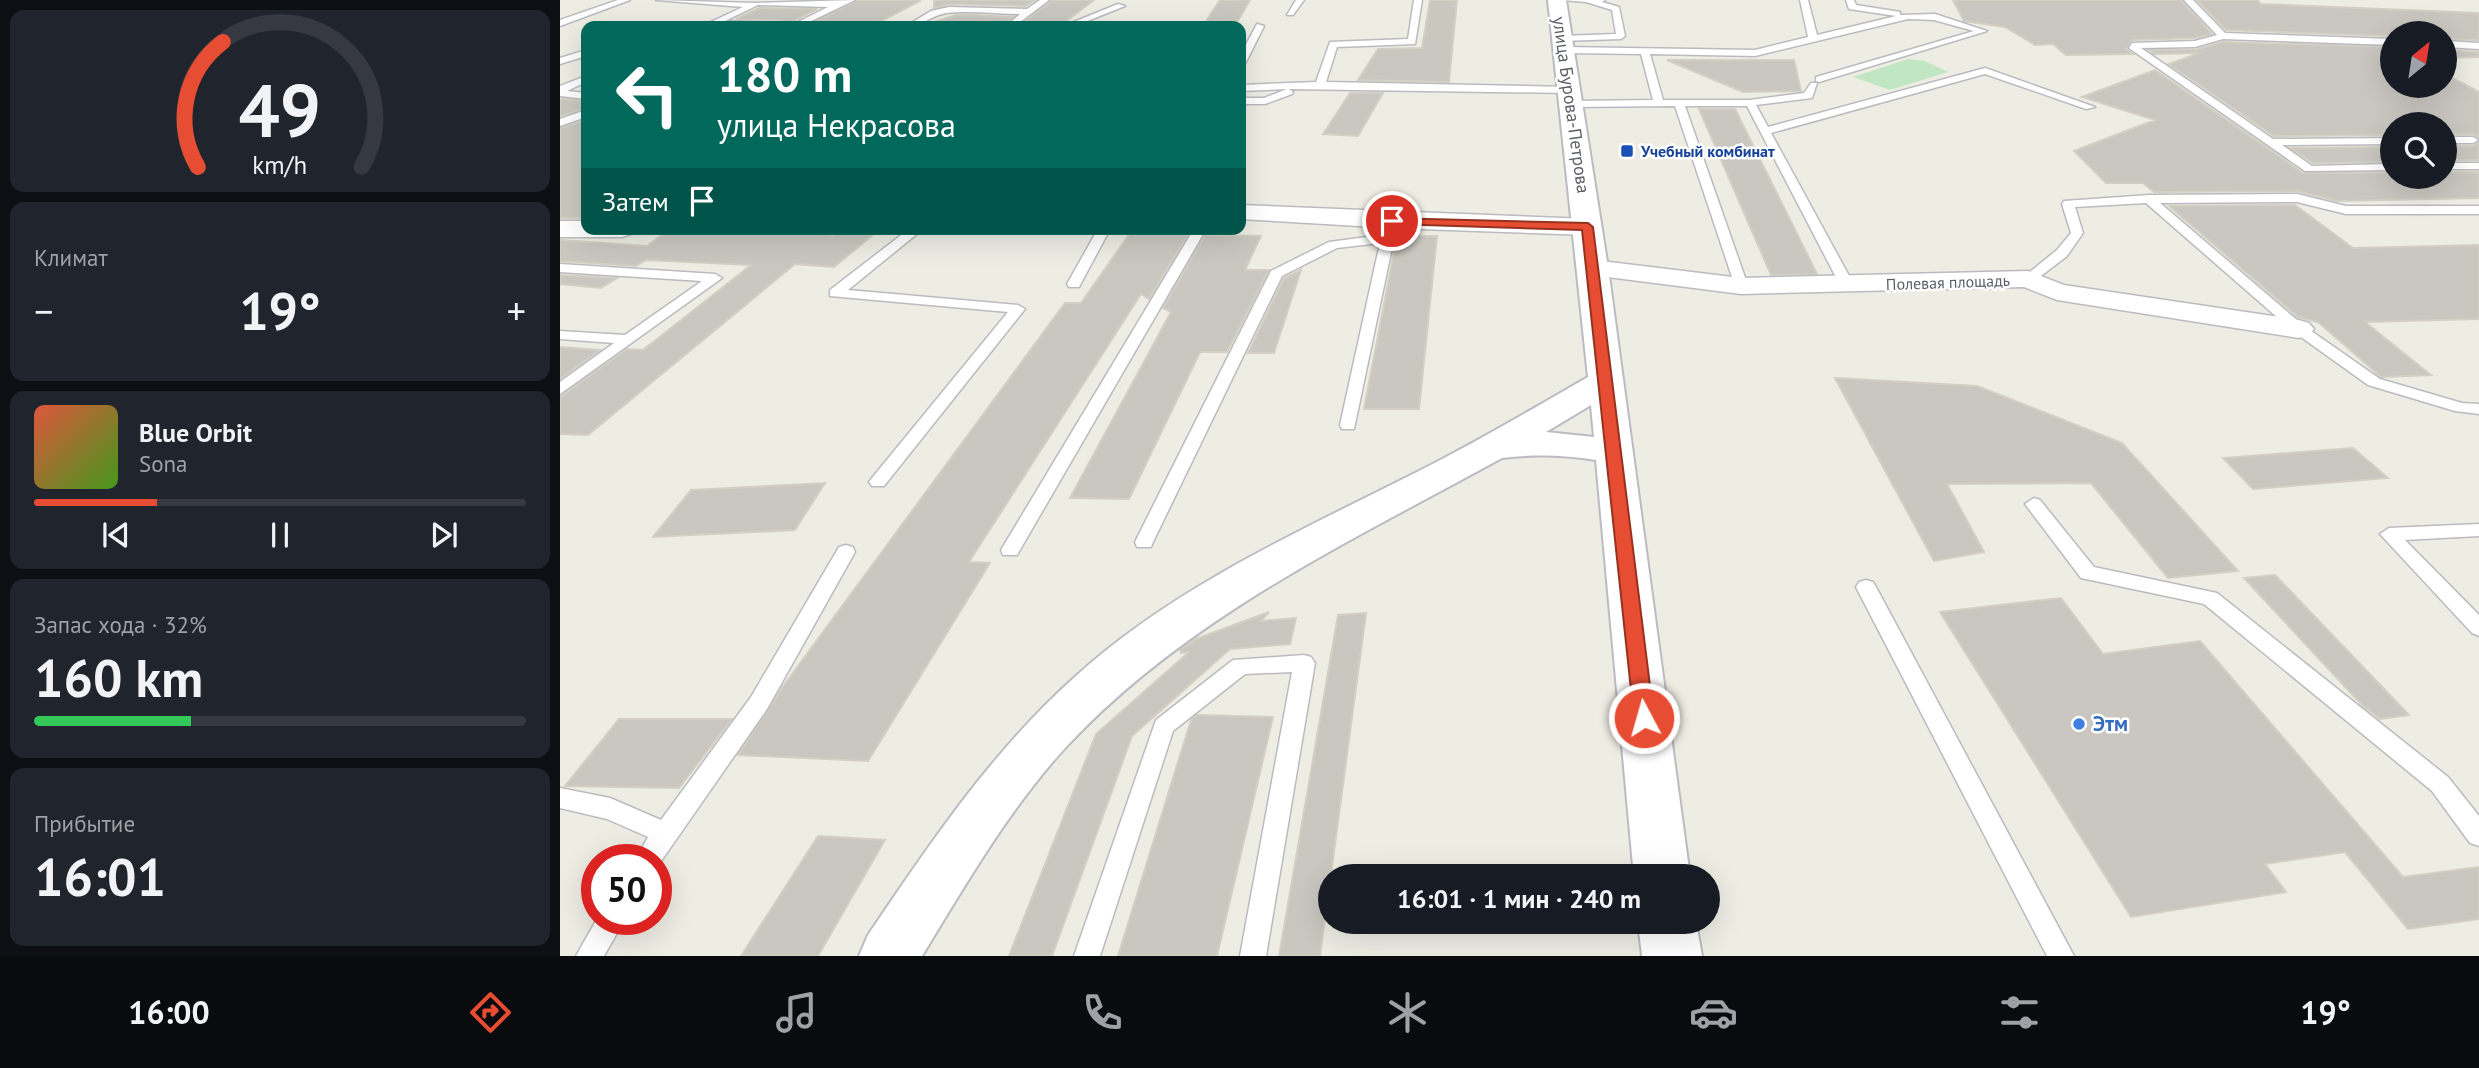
<!DOCTYPE html>
<html lang="ru">
<meta charset="utf-8">
<style>
body{margin:0;font-family:"PT Sans",sans-serif;background:#20242c;color:#f1f3f6;height:100vh;display:flex;flex-direction:column;font-size:26px;white-space:nowrap}
*{box-sizing:border-box;margin:0}
p{font-size:23px;color:#9ea1a6}
.icon{flex:none;width:38px;height:38px;fill:none;stroke:currentColor;stroke-width:2;stroke-linecap:round;stroke-linejoin:round}
.map{position:relative;flex:1;overflow:hidden}
.details{display:flex;flex-direction:column;gap:10px;padding:10px;background:#0d0f14;width:560px}
.details>*{flex:none}
.banner{position:absolute;left:21px;top:21px;width:665px;height:214px;border-radius:14px;box-shadow:0 7px 28px #0002;background:#00695c;color:#fff;overflow:hidden}
.needle{width:46px;rotate:30deg}
.tools{position:absolute;left:1820px;top:21px;display:grid;gap:14px}
.tools a{display:grid;place-items:center;width:77px;height:77px;border-radius:50%;background:#171b24;box-shadow:0 7px 28px #0002;font-size:35px}
.speed{position:absolute;left:21px;top:844px;display:flex;gap:14px;font-size:35px;font-weight:700;text-align:center}
.speed>*{display:grid;place-content:center;width:91px;height:91px;border-radius:50%;background:#171b24;box-shadow:0 7px 28px #0002;line-height:1}
.speed .limit{border:10px solid #d22;background:#fff;color:#111}
.pin{position:absolute;display:grid;place-items:center;width:60px;height:60px;color:#fff;margin:-30px;border:4px solid #fff;border-radius:50%;box-shadow:0 2px 7px #0007}
.me{position:absolute;width:77px;margin:-38px;rotate:354deg;stroke-linejoin:round;filter:drop-shadow(0 0 5px #0008)}
.turn{display:flex;align-items:center;gap:24px;height:147px;padding:0 21px;font-size:32px}
.turn .icon{width:91px;height:91px;stroke-width:2.5}
.turn b{display:block;font-size:49px;line-height:60px}
.then{display:flex;align-items:center;height:66px;padding:0 21px;background:#0003;gap:14px;font-size:26px}
.big{font-size:52px;font-weight:800;line-height:1.1}
.details .card{flex:1;display:flex;flex-direction:column;justify-content:center;gap:10px;min-width:0;padding:0 24px;border-radius:14px;background:#20242c}
.details .dial{align-items:center;gap:0}
.dial svg{height:182px;overflow:visible;fill:none;stroke:#363941;stroke-width:7;stroke-linecap:round;text-anchor:middle}
.dial text{fill:#f1f3f6;stroke:none}
.song{display:flex;align-items:center;gap:21px}
.cover{width:84px;height:84px;border-radius:10px;background:linear-gradient(135deg,hsl(10 70% 55%),hsl(100 70% 35%))}
.played{height:7px;border-radius:4px;background:linear-gradient(90deg,#e74d32 25%,#363941 25%)}
.keys{display:flex;justify-content:space-around;direction:ltr}
.heat{display:flex;justify-content:space-between;align-items:center;font-size:38px;direction:ltr}
.charge{height:10px;border-radius:5px;background:linear-gradient(90deg,#34c759 32%,#363941 0)}
.trip{position:absolute;left:758px;top:864px;width:402px;height:70px;border-radius:35px;background:#171b24;box-shadow:0 7px 28px #0002;font-weight:800;line-height:70px;text-align:center}
.menu{display:flex;height:112px;justify-content:space-around;align-items:center;background:#090b0e;color:#9ea1a6}
.menu .icon{width:49px;height:49px}
.menu .on{color:#e74d32}
.menu b{font-size:32px;color:#f1f3f6}
main{display:flex;flex:1;min-height:0}
.map>svg:first-child{display:block}
.green{fill:#c1e6c4}
.building{fill:#cac7c1;stroke:#d3cfc3;stroke-width:2}
.lines{fill:none;stroke-linecap:round;stroke-linejoin:round}
.lane-casing{stroke:#b9bbc0;stroke-width:3}
.street-casing{stroke:#b9bbc0;stroke-width:3}
.secondary-casing{stroke:#babcc2;stroke-width:4}
.lane{fill:#fff;fill-rule:evenodd}
.street{fill:#fff;fill-rule:evenodd}
.secondary{fill:#fff;fill-rule:evenodd}
.route{fill:#e74d32;stroke:#963220;stroke-width:2}
.transit-dot{fill:#1a4fb4;stroke:#fff;stroke-width:2.5}
.shop-dot{fill:#3f7fe0;stroke:#fff;stroke-width:2.5}
.labels{text-anchor:middle;stroke-width:5;stroke-linejoin:round;paint-order:stroke}
.far-transit-label{font-size:16px;font-weight:bold;fill:#164399;stroke:#fff;text-anchor:start}
.far-street-label{font-size:16px;fill:#5c5f65;stroke:#fff}
.street-label{font-size:18px;fill:#5c5f65;stroke:#fff}
.near-shop-label{font-size:21px;font-weight:bold;fill:#366cbe;stroke:#fff;text-anchor:start}
</style>
<main>
<section class="details">
<div class="card dial"><svg viewBox="0 0 100 80">
<path d="M14 69A42 42 0 1 1 86 69"/>
<path d="M14 69A42 42 0 0 1 25 14" stroke="#e74d32"/>
<text x="50" y="56" font-size="32" font-weight="700">49</text>
<text x="50" y="72" font-size="11">km/h</text>
</svg></div>
<div class="card"><p>Климат</p>
<div class="heat"><a>−</a><b class="big">19°</b><a>+</a></div>
</div>
<div class="card">
<div class="song"><i class="cover"></i><div><b>Blue Orbit</b><p>Sona</p></div></div>
<div class="played"></div>
<div class="keys"><svg class="icon" aria-label="previous" viewBox="0 0 24 24"><path d="M18 5L8 12l10 7zM5 5v14"/></svg><svg class="icon" aria-label="pause" viewBox="0 0 24 24"><path d="M8 5v14M16 5v14"/></svg><svg class="icon" aria-label="next" viewBox="0 0 24 24"><path d="M6 5l10 7-10 7zM19 5v14"/></svg></div>
</div>
<div class="card"><p>Запас хода · 32%</p><b class="big">160 km</b><div class="charge"></div></div>
<div class="card"><p>Прибытие</p><b class="big">16:01</b></div>
</section>
<div class="map">
<svg width="1919" height="956" viewBox="0 0 1919 956">
<rect width="100%" height="100%" fill="#eeede4"/>
<path class="green" d="M1348 59 1365 61 1388 72 1330 90 1293 77Z"/>
<path class="building" d="M297 0H361L312 26 249 25Z
M374 0H475L466 6 389 4 374 8Z
M492 0H534L501 25 462 24Z
M660 0H690L675 26H643Z
M870 0H897L889 82 798 80 818 49 862 48Z
M1393 0H1621L1652 34 1635 38 1572 40 1566 49 1573 54 1506 55 1493 44 1475 45 1445 27 1404 21Z
M1637 0H1697L1701 4 1919 13V40L1885 39V33H1832V36L1666 30Z
M199 8 257 9 228 24 220 20 176 19Z
M396 15H415L453 17 445 24 374 22Z
M1663 42 1832 47V86H1885V74L1919 92V138L1913 134H1885V124H1832V135L1714 136 1609 64 1640 53 1594 54 1589 50H1635Z
M1885 50 1919 52V57L1885 58Z
M1107 60H1234L1241 91 1183 92Z
M1595 70 1743 173H1832V177H1885V172H1919V198L1777 201 1737 191 1594 192 1583 183H1546L1514 151 1595 120 1522 97Z
M790 93H823L798 136 763 134Z
M3 99 26 101V108L0 116V100Z
M1139 109H1175L1257 274 1211 275Z
M26 120V218H0V128Z
M1919 142V160H1885V146H1913Z
M1832 147V162L1753 163 1730 148Z
M1735 205 1793 248 1919 245V319L1805 322 1871 375 1821 377 1758 322 1738 317 1609 206Z
M110 229H263L272 237 281 229H320L274 267 235 264 28 435 0 434V397L67 349 83 350 191 265 86 260 76 266 0 261V240L87 246Z
M573 229H631L589 299 581 294 409 562 430 563 308 761 178 755 224 685 505 303H521Z
M645 235 701 236 685 270H709L667 352H640L569 499 510 498 611 312 603 308Z
M837 236H877L859 409H804Z
M741 270 714 353H688L724 278Z
M0 275 57 278 41 288 0 284Z
M0 347 40 350 0 379Z
M1275 378 1417 386 1562 443 1678 571 1608 578 1531 483 1387 484 1424 552 1374 561Z
M1793 448 1828 478 1693 489 1663 458Z
M265 483 235 530 93 537 131 490Z
M1715 575 1849 715 1820 719 1802 705 1684 578Z
M1501 598 1543 654 1640 641 1843 877 1919 867V919L1848 929 1785 852 1705 864 1726 892 1571 917 1380 612Z
M709 612 701 621 736 618 730 644 670 649 572 736 492 956H449L536 734 629 652 621 653 620 650 636 639Z
M806 613 760 956H719L778 615Z
M637 715 713 717 657 956H558L631 720Z
M59 719H172L119 788 5 786Z
M258 836 325 840 258 956H181Z"/>
<g class="lines">
<defs>
<path id="lane" d="M58 0H70L0 26V20Z
M96 0 194 3 295 0 241 26H230L268 7 198 5 165 21 220 23 224 26H142L183 7Z
M480 0H489L455 26H446L460 14C437 14 411 10 387 13 372 15 361 27 346 26L371 11 389 7 467 9Z
M736 0H744L733 15H727Z
M854 0H862L855 44 777 47 766 82 1009 87 1014 90 1009 93 729 89 733 92 732 94 705 104H681V98H704L727 89 681 91V85L756 82 770 42 848 39Z
M1002 0H1045L1042 2 1059 7 1065 36 1061 39 999 41 1002 36 1056 34 1052 10 1026 2Z
M1240 0H1248L1257 35 1336 16 1289 9 1286 0H1294L1296 5 1340 12V15L1375 14 1427 31 1259 82 1256 81V77L1414 31 1374 20 1348 19 1195 56 1090 54 1103 100H1190L1244 93 1251 83H1257L1252 98 1196 105 1208 127 1425 68 1535 107 1526 109 1425 74 1211 133 1294 285 1287 289 1280 285 1187 106H1125L1188 286 1181 290 1176 289 1115 106 1011 107 1006 104 1011 101 1093 100 1081 54 1004 53 999 50 1004 47 1195 50 1248 37Z
M1624 0H1633L1665 33 1832 39V45L1663 39 1635 47 1581 48 1713 139 1832 138V144L1722 145 1752 166 1832 164V170L1745 171 1569 48 1572 43 1635 41 1657 35Z
M558 4 565 6 515 26H504Z
M697 24 704 26 686 62 681 65V54Z
M1885 41 1919 43V49L1885 47Z
M26 50V56L0 64V58Z
M26 76V82L7 91 26 93V99L0 96V86Z
M26 110V117L0 126V119Z
M1885 137H1913L1918 140 1913 143H1885Z
M1885 163H1919V169H1885Z
M1737 194 1786 206H1919V214H1786L1737 202 1600 203 1744 326 1820 379 1902 403 1919 404V414L1895 411 1808 385 1734 332 1586 203 1515 207 1523 233 1507 256 1473 282 1468 283 1461 279 1497 250 1511 233 1502 204 1504 201 1589 195Z
M830 223 836 227 834 238 794 429H782L780 425 820 243 777 248 722 276 593 542 591 547H577L575 542 711 271 769 242 822 235 824 227Z
M266 229H278V230L272 234Z
M349 229H363L288 290 458 305 465 309 324 486H312L309 482 312 478 448 312 270 296V290Z
M538 229H550L519 287H509L507 284Z
M634 229H646L457 555H443L441 550Z
M0 264 155 274 162 278 0 394V382L54 343 0 339V331L65 335 142 281 0 272Z
M1474 498 1480 500 1534 567 1657 593 1888 777 1919 816V846L1910 843 1872 791 1644 604 1521 578 1465 504Z
M1919 524V536L1845 540 1919 615V636L1912 633 1820 534 1829 528Z
M286 545 293 547 295 552 207 709 97 867 96 859H76L88 837 47 819 0 808V788L50 798 101 820 191 697 279 547Z
M1306 580 1313 582 1316 587 1514 956H1487L1296 587 1299 582Z
M744 655 751 657 755 663 706 956H680L732 672 685 674 613 731 540 956H514L596 720 673 660Z
M37 919H65L44 956H16Z"/>
<path id="street" d="M681 205 1028 219 1037 222 1041 227 1037 232 1028 235 832 228 681 219Z
M0 221H26V229H74L71 234 62 237H0Z
M1033 260 1181 278 1468 271 1504 285 1739 320 1749 323 1754 329 1749 335 1739 338 1497 300 1464 287 1181 294 1024 274 1020 268 1024 262Z"/>
<path id="secondary" d="M988 0H1006L1048 268 1130 877H1074L1036 460C1004 455 974 454 942 458 789 542 627 617 506 747 449 809 406 884 362 956H299L308 935C371 842 432 751 516 676 614 587 740 531 857 472 915 443 971 410 1028 377ZM1031 405 1034 437 986 432Z
M1078 922H1136L1142 956H1082Z"/>
</defs>
<use href="#lane" class="lane-casing"/>
<use href="#street" class="street-casing"/>
<use href="#secondary" class="secondary-casing"/>
<use href="#lane" class="lane"/>
<use href="#street" class="street"/>
<use href="#secondary" class="secondary"/>
</g>
<path class="route" d="M828 218 1028 223 1033 227 1094 718 1091 723H1077L1074 718 1022 230 832 224 826 221Z"/>
<rect class="transit-dot" x="1060" y="144" width="14" height="14" rx="3.5"/>
<circle class="shop-dot" cx="1519" cy="724" r="7"/>
<g class="labels">
<g class="far-transit-label">
<text x="1081" y="157">Учебный комбинат</text>
</g>
<g class="far-street-label">
<text transform="translate(1388 282) rotate(-2)" y="6">Полевая площадь</text>
</g>
<g class="street-label">
<text transform="translate(1011 105) rotate(82)" y="6">улица Бурова-Петрова</text>
</g>
<g class="near-shop-label">
<text x="1533" y="731">Этм</text>
</g>
</g>
</svg>
<div class="tools">
<a><svg class="needle" viewBox="-14 -14 28 28"><path d="M0-13l5 13h-10z" fill="#e53935"/><path d="M0 13l5-13h-10z" fill="#9ea1a6"/></svg></a>
<a><svg class="icon" aria-label="search" viewBox="0 0 24 24"><circle cx="10" cy="10" r="6"/><path d="M15 15l6 6"/></svg></a>
</div>
<div class="speed"><div class="limit">50</div></div>
<div class="pin" style="left:832px;top:221px;background:#d93025"><svg class="icon" aria-label="arrive" viewBox="0 0 24 24"><path d="M6 21V4h12l-3 4 3 4H6"/></svg></div>
<svg class="me" style="left:1084px;top:718px" viewBox="-20 -20 40 40"><circle r="17" fill="#e74d32" stroke="#fff" stroke-width="3"/><path d="M0-11L8 9 0 5-8 9z" fill="#fff"/></svg>
<div class="trip">16:01 · 1 мин · 240 m</div>
<div class="banner">
<div class="turn"><svg class="icon" aria-label="left" viewBox="0 0 24 24"><path d="M17 20v-9H6M10 6l-5 5 5 5"/></svg><div><b>180 m</b>улица Некрасова</div></div>
<div class="then">Затем<svg class="icon" aria-label="arrive" viewBox="0 0 24 24"><path d="M6 21V4h12l-3 4 3 4H6"/></svg></div>
</div>
</div>
</main>
<nav class="menu">
<b>16:00</b>
<svg class="icon on" aria-label="directions" viewBox="0 0 24 24"><path d="M12 3l9 9-9 9-9-9zM9 14v-3h6M13 9l2 2-2 2"/></svg>
<svg class="icon" aria-label="music" viewBox="0 0 24 24"><path d="M9 18V5l10-2v13"/><circle cx="6" cy="18" r="3"/><circle cx="16" cy="16" r="3"/></svg>
<svg class="icon" aria-label="phone" viewBox="0 0 24 24"><path d="M5 4h4l2 5-3 2q2 4 5 5l2-3 5 2v4C11 20 4 13 5 4z"/></svg>
<svg class="icon" aria-label="climate" viewBox="0 0 24 24"><path d="M12 3v18M4 7l16 10M4 17L20 7"/></svg>
<svg class="icon" aria-label="car" viewBox="0 0 24 24"><path d="M5 17H2v-5l4-1 3-4h7l3 4 3 1v5h-3M9 17h6M6 11h13"/><circle cx="7" cy="17" r="2"/><circle cx="17" cy="17" r="2"/></svg>
<svg class="icon" aria-label="filters" viewBox="0 0 24 24"><path d="M4 7h16M4 17h16"/><circle cx="9" cy="7" r="2"/><circle cx="15" cy="17" r="2"/></svg>
<b>19°</b>
</nav>
